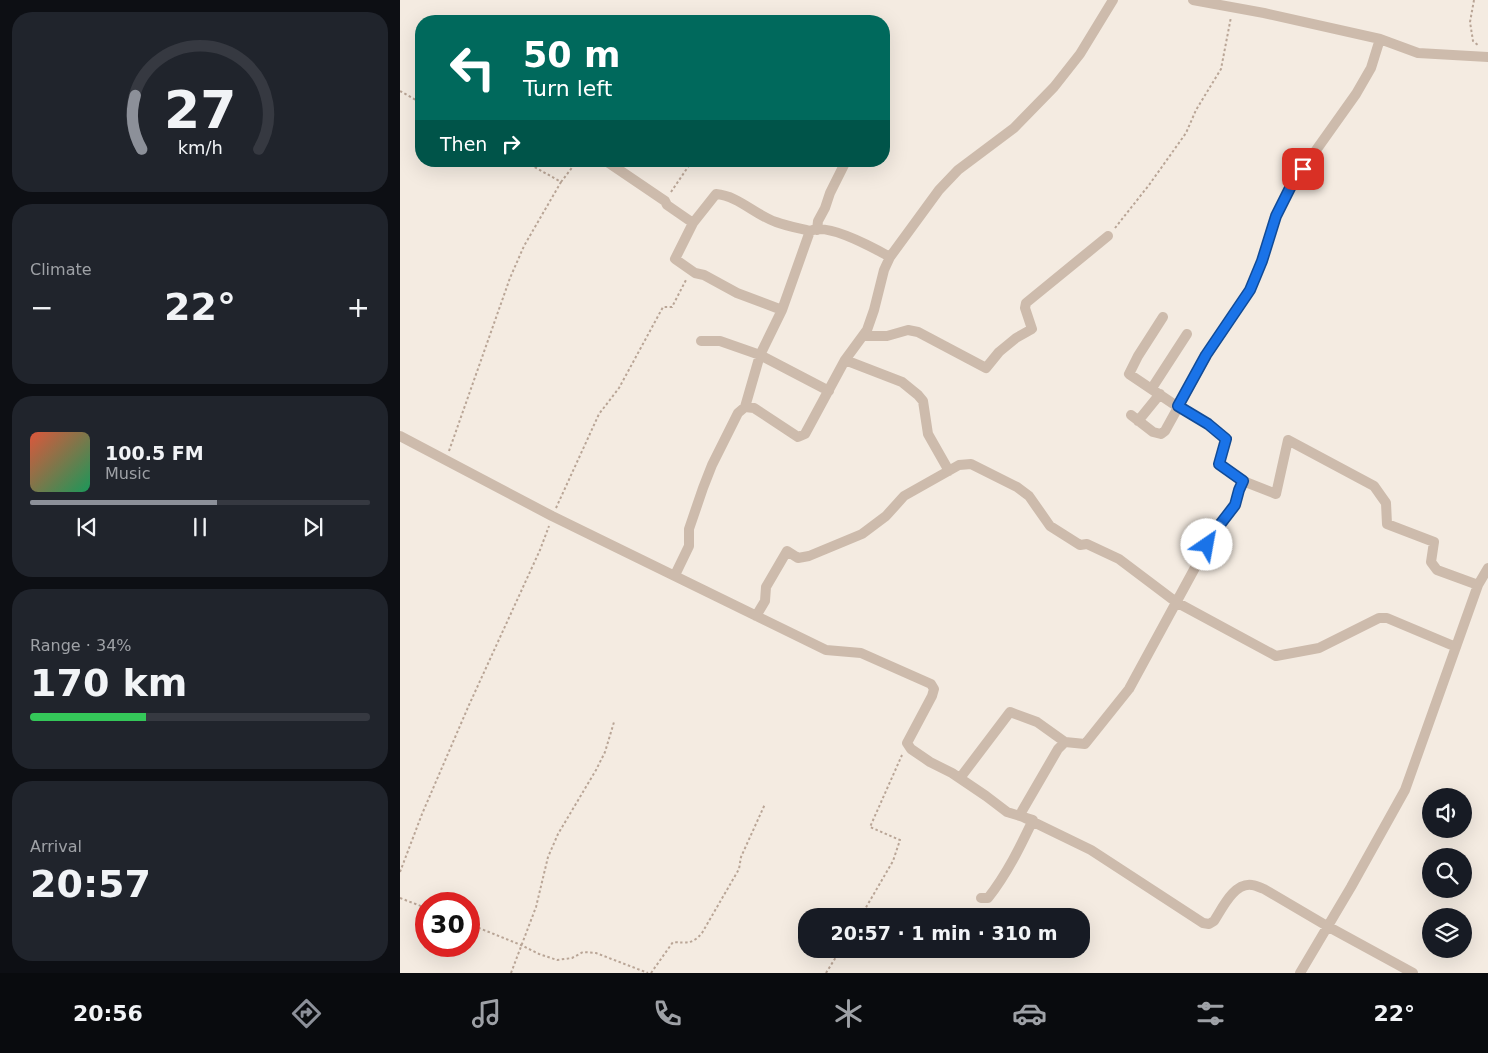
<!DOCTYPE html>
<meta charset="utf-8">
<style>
body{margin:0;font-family:"DejaVu Sans",sans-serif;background:#20242c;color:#f1f3f6;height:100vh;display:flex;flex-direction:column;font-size:19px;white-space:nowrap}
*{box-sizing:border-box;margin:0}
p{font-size:16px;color:#9ea1a6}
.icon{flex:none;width:28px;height:28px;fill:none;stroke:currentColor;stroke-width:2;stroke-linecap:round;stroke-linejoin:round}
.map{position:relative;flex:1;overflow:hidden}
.drawer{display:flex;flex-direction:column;gap:12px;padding:12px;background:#0d0f14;width:400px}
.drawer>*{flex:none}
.guide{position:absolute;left:15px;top:15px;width:475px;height:152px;border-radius:20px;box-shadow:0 5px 20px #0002;background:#00695c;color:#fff;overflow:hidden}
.controls{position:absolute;left:1022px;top:788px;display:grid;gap:10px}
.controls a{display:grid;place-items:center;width:50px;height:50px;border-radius:50%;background:#171b24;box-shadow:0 5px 20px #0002;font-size:25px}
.speed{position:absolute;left:15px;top:892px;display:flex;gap:10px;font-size:25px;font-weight:700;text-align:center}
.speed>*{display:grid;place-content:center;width:65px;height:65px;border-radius:50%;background:#171b24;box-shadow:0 5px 20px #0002;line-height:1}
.speed .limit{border:8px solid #d22;background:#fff;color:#111}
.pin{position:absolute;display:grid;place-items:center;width:42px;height:42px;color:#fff;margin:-21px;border-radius:10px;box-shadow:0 2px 8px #0006}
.me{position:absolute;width:55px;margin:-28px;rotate:33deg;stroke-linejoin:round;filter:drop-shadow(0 0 4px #0008)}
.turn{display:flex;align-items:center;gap:18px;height:105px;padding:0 25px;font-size:22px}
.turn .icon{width:65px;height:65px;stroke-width:2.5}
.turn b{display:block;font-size:35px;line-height:42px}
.then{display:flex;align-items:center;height:48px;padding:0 25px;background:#0003;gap:10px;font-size:19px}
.big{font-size:38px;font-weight:600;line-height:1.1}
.drawer .widget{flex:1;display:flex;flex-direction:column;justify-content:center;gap:8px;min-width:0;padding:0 18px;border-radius:20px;background:#20242c}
.drawer .dial{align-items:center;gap:0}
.dial svg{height:130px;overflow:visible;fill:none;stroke:#363941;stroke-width:7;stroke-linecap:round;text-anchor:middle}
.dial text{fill:#f1f3f6;stroke:none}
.song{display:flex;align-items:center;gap:15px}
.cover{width:60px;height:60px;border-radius:8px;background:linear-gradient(135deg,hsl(10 70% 55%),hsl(150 70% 35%))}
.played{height:5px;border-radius:2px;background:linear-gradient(90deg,#8c9099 55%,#363941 55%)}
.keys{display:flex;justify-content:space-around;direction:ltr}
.heat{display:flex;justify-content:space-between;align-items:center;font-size:28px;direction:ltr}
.charge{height:8px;border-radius:4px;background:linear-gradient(90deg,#34c759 34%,#363941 0)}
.trip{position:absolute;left:398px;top:908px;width:292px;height:50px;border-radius:20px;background:#171b24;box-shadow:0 5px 20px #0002;font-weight:600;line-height:50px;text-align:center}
.menu{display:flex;height:80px;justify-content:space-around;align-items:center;background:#090b0e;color:#9ea1a6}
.menu .icon{width:35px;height:35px}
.menu .selected{color:#8c9099}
.menu b{font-size:22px;color:#f1f3f6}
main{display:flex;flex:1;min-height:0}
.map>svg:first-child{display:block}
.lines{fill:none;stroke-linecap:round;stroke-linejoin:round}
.path{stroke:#b9a596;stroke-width:2;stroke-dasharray:2.5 2.5;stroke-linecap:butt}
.minor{stroke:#cdbbac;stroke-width:10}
.route-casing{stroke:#114b97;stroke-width:12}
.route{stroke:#1a73e8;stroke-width:9}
</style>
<main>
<section class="drawer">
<div class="widget dial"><svg viewBox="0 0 100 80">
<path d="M14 69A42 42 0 1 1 86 69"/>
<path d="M14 69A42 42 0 0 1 10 36" stroke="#8c9099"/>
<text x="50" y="56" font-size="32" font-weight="700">27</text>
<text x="50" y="72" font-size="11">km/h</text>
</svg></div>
<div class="widget"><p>Climate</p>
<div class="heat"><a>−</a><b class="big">22°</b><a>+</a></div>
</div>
<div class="widget">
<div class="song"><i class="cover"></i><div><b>100.5 FM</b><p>Music</p></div></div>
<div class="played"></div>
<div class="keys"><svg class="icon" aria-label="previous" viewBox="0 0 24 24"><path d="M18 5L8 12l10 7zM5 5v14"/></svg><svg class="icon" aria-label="pause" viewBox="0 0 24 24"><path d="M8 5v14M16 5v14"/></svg><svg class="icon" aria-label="next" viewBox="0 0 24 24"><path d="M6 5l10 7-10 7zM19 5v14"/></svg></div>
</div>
<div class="widget"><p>Range · 34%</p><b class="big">170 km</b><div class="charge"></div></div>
<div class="widget"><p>Arrival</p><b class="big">20:57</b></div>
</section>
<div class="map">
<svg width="1088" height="973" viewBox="0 0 1088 973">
<rect width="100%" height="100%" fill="#f4ebe1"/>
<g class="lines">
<path class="path" d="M1074 0 1070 22 1073 41 1079 46
M0 91 21 103
M161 182 177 161
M271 192 292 161
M715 228 749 185 786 133 796 110 821 69 831 17
M49 451 110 278 124 246 161 182 124 161
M156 508 199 414 219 388 263 307H272L287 278
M0 872 22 814 69 705 140 550 149 526
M0 898 26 908
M461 916 493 861 500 840 470 827 502 755
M69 924 121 945 139 954 157 960 172 958 183 952 196 953 248 973
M111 973 136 907 148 857 158 834 196 770 205 752 214 722
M251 973 273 942C287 943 293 944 302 933L339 869 341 857 365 804
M426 973 441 949"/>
<path class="minor" d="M793 0 864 13 980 39 1018 53 1088 57
M206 161 265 201 267 205 293 223 275 259 295 273 304 275 337 293 382 310 410 231
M293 223 316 194C339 196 355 215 376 222 387 226 398 228 410 231 427 222 474 248 490 257
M417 230 418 221 425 208 430 193 446 161
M763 317 738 356 729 374 778 407 808 424 826 439 819 464 843 481 876 494 888 440 974 486 986 503 987 524 1034 542 1031 562 1037 570 1078 585
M463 336H487L508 330 518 332 586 368 599 352 616 338 632 329 625 308 626 303 708 236
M301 341H320L360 355 429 391
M445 360 502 382 518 395 523 401 528 434 549 471
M752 388 787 334
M345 407 360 355 382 310
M731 415 753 432 761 434 765 431 807 355 850 290 862 261 876 216 892 184 956 94 971 68 980 39
M738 421 760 394
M0 436 152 516 426 650 461 653 531 684 534 689 532 696 507 743 511 749 530 762 552 773 586 796 607 812 633 820C620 847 607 874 588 898H581
M843 481 839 490 835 505 815 531 729 689 685 744 665 742 658 749 622 811 621 816 691 850 803 923 809 924 814 921C822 909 834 882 852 885 856 885 860 888 864 889L927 926 1013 973
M275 575 289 546V529L303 488 312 465 338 413 345 407 354 408 398 437 405 434 445 360 467 330 474 310 484 270 490 257 539 190 558 170 614 128 654 87 680 54 713 0
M356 616 365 601 366 587 387 551 398 558 409 556 462 534 486 516 504 496 559 465 571 464 617 487 629 496 650 526 680 545 687 544 719 559 776 602 876 656 919 648 979 618H987L1056 647
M560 778 610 712 637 722 665 742
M900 973 951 887 1005 790 1078 585 1088 568"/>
</g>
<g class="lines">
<defs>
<path id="route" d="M807 545 815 531 835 505 839 490 843 481 819 464 826 439 808 424 778 406 806 355 850 290 862 261 876 216 892 184 903 169"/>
</defs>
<use href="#route" class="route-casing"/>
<use href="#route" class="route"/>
</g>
</svg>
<div class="controls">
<a><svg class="icon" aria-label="sound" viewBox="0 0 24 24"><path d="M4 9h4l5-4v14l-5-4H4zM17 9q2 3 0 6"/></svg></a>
<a><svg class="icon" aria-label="search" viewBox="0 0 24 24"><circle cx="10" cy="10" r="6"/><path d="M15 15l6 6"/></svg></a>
<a><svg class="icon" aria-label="layers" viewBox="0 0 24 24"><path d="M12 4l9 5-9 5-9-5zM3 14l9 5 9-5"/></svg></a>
</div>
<div class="speed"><div class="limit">30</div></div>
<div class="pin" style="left:903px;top:169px;background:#d93025"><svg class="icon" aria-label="arrive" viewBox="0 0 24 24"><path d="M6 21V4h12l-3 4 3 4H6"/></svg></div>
<svg class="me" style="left:807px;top:545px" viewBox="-20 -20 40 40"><circle r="19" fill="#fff"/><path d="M0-13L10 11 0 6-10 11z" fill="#1a73e8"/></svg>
<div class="trip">20:57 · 1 min · 310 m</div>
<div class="guide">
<div class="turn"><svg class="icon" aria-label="left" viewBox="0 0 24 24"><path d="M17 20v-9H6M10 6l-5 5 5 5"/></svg><div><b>50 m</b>Turn left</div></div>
<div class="then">Then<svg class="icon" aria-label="right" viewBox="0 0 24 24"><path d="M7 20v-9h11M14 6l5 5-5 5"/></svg></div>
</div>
</div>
</main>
<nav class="menu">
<b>20:56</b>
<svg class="icon selected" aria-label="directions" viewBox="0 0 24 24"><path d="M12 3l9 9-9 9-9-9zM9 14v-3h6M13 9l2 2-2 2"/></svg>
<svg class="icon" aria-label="music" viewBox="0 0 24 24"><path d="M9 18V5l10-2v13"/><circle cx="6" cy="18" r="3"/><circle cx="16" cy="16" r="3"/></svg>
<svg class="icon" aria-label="phone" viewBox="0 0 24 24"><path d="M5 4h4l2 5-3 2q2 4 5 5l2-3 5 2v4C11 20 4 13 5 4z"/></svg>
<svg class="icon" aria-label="climate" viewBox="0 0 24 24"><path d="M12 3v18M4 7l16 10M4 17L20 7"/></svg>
<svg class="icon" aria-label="car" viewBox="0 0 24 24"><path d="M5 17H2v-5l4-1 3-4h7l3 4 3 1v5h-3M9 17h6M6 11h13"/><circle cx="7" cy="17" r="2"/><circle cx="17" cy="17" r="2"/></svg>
<svg class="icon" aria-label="filters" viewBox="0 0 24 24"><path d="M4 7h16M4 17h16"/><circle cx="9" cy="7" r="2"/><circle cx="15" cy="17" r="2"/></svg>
<b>22°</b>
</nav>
